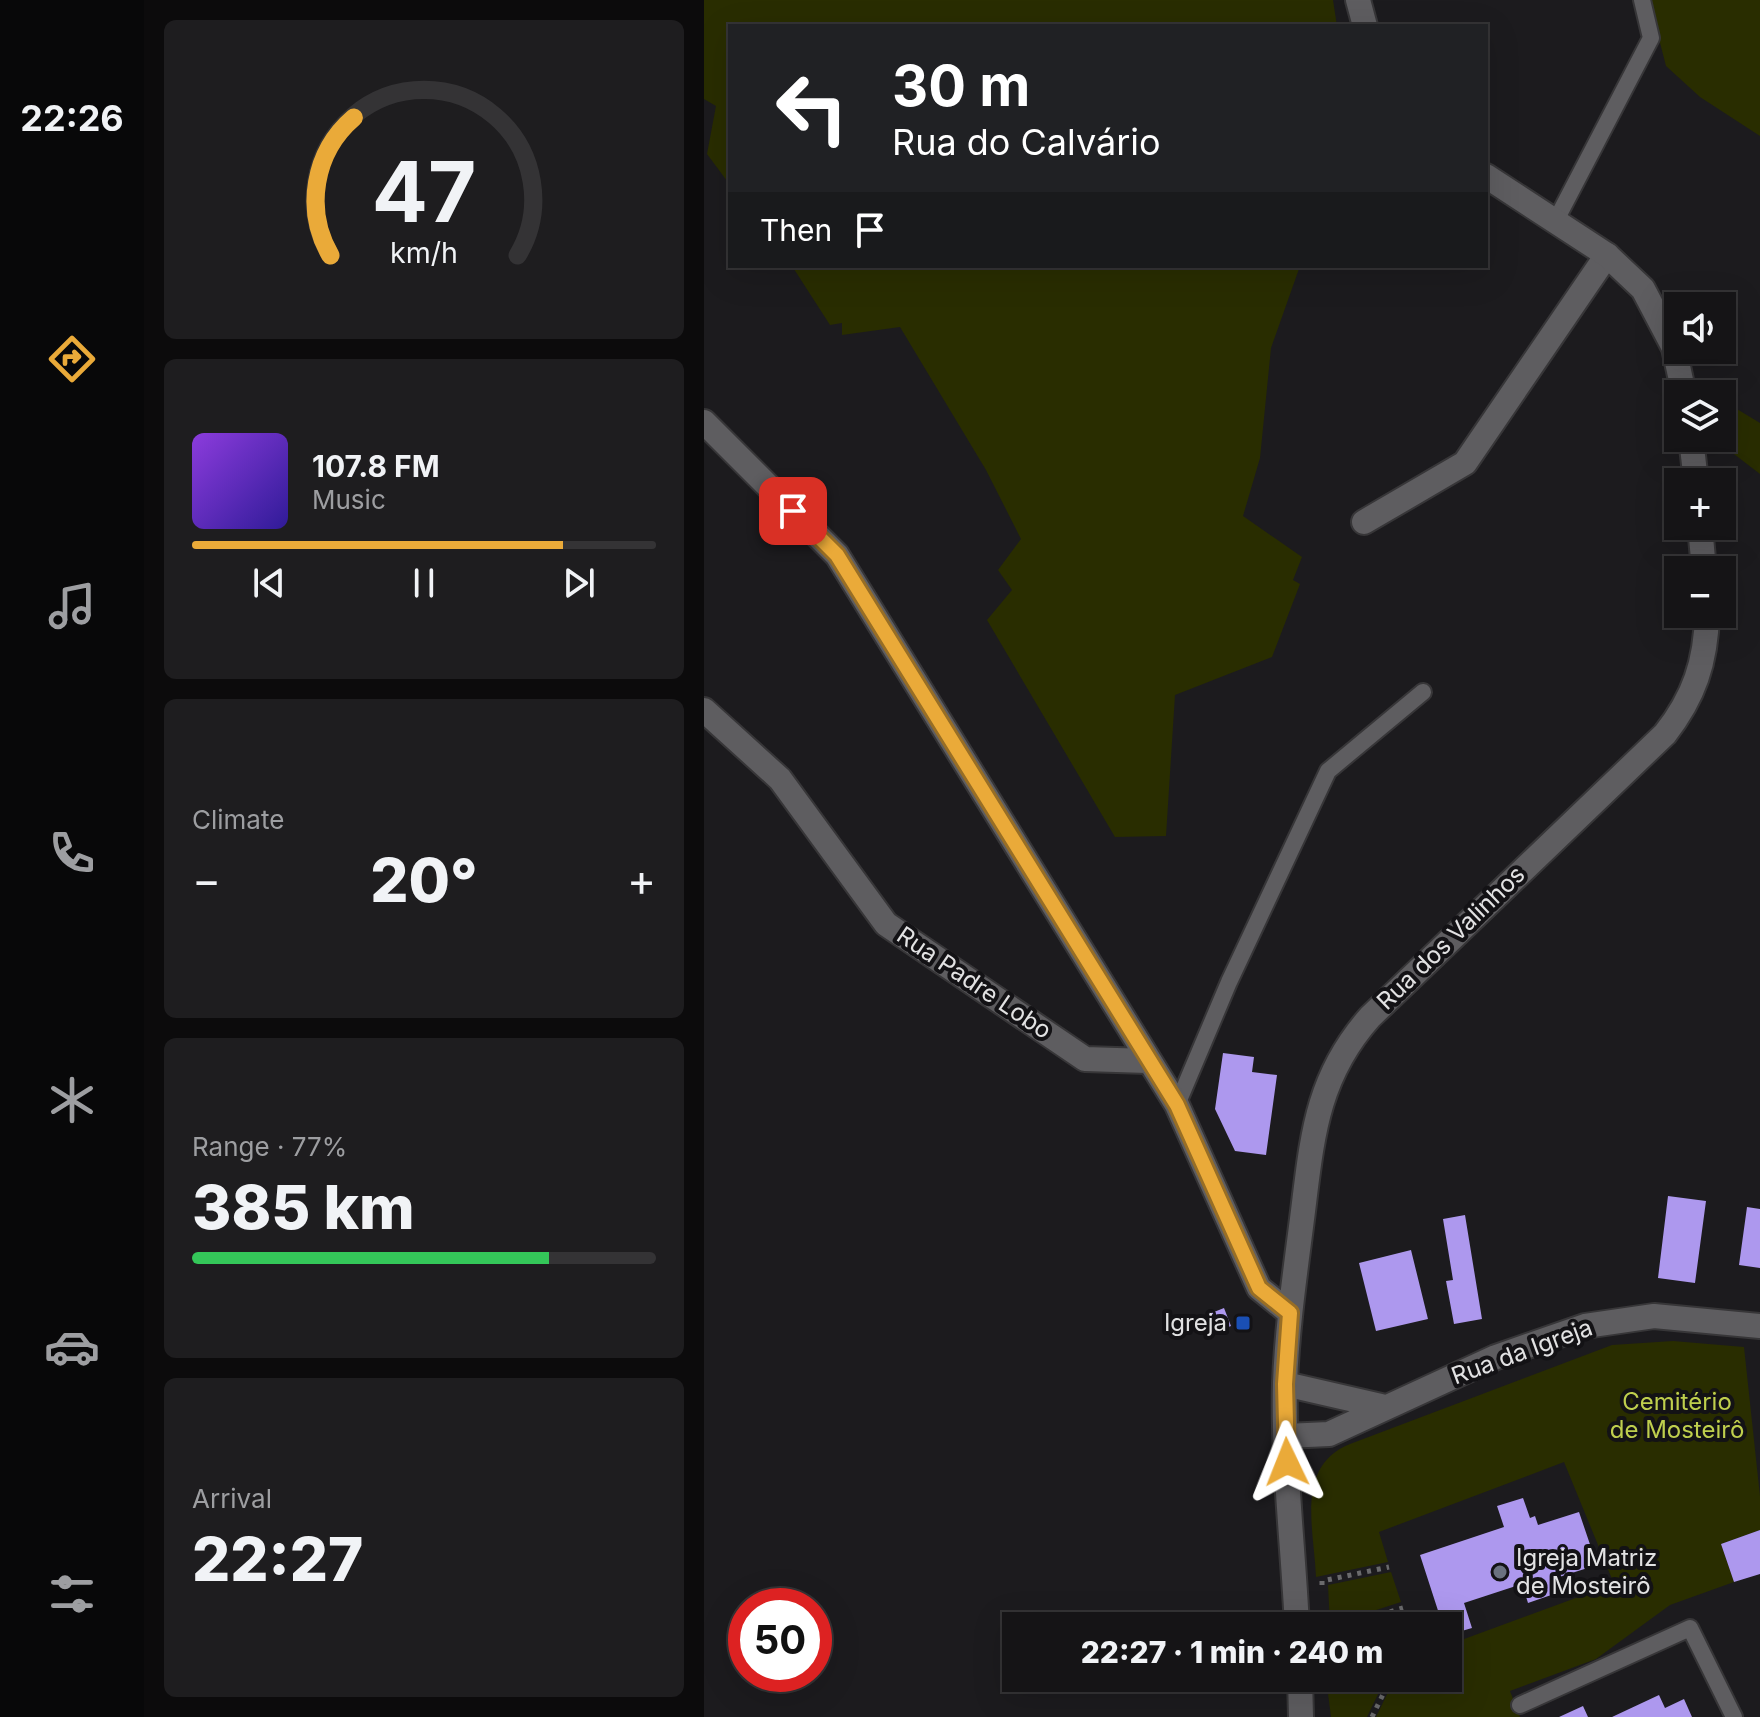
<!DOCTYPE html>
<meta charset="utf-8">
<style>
body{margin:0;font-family:Inter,sans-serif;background:#1e1d1f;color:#f1f3f6;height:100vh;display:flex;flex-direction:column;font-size:30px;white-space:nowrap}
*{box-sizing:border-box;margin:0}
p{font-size:26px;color:#9d9ea1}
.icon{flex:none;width:44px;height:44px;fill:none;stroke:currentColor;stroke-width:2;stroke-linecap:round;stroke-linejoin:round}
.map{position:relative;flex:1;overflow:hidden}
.drawer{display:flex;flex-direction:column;gap:20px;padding:20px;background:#0c0b0c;width:560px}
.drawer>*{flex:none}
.guide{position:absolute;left:24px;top:24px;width:760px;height:244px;border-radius:0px;box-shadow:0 8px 32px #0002,0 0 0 2px #343335;background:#202124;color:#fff;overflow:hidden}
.fabs{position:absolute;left:960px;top:292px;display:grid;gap:16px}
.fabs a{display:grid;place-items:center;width:72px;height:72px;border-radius:0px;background:#151416;box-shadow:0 8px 32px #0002,0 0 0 2px #343335;font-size:40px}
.speed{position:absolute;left:24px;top:1588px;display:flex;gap:16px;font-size:40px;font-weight:700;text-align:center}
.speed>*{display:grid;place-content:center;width:104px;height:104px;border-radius:50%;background:#151416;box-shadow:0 8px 32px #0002,0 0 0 2px #343335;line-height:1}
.speed .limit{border:12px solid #d22;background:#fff;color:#111}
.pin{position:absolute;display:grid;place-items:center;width:68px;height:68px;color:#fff;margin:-34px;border-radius:16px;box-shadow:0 4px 12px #0006}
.me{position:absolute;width:88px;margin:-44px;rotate:358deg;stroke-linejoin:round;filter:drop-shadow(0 0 6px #0008)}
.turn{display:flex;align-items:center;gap:28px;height:168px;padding:0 32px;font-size:36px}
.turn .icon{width:104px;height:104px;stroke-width:2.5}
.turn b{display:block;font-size:56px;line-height:68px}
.then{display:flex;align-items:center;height:76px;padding:0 32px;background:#0003;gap:16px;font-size:30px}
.big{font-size:60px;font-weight:800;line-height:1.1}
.drawer .tile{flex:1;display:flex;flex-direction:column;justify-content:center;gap:12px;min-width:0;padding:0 28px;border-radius:12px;background:#1e1d1f}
.drawer .dial{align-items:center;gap:0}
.dial svg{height:208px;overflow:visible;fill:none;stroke:#343335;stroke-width:7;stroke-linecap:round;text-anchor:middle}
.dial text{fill:#f1f3f6;stroke:none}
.song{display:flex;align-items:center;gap:24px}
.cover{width:96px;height:96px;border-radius:12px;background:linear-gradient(135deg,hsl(270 70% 55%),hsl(250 70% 35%))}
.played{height:8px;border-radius:4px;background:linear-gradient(90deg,#eaaa39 80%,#343335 80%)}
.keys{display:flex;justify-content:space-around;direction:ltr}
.heat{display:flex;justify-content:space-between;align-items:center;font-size:44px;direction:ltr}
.charge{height:12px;border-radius:6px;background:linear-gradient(90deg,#34c759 77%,#343335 0)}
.trip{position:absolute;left:298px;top:1612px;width:460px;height:80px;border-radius:0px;background:#151416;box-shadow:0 8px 32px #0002,0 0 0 2px #343335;font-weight:800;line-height:80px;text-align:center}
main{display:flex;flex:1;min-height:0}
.menu{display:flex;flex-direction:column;width:144px;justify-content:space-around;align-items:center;background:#080809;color:#9d9ea1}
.menu .icon{width:56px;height:56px}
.menu .active{color:#eaaa39}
.menu b{font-size:36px;color:#f1f3f6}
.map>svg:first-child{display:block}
.green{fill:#292d00}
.building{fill:#ad98ee}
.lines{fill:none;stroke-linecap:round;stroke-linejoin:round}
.lane-casing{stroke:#373638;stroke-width:20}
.street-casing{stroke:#373638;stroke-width:28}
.secondary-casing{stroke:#373638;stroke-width:28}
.path{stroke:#6a6a6c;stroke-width:5;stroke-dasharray:4 6;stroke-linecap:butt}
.lane{stroke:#5e5d60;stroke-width:16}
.street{stroke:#5e5d60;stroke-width:24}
.secondary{stroke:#5e5d60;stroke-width:24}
.route-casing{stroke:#986e25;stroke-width:20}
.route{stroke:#eaaa39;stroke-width:14}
.transit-dot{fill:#1a4fb4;stroke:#131215;stroke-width:3}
.worship-dot{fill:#6b7280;stroke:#131215;stroke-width:3}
.labels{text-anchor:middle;stroke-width:8;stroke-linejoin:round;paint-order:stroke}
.street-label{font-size:24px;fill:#e2e2e3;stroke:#131215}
.poi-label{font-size:24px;fill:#e2e2e3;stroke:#131215;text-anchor:end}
.park-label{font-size:24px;fill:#bfcf4d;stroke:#131215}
</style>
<main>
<nav class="menu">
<b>22:26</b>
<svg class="icon active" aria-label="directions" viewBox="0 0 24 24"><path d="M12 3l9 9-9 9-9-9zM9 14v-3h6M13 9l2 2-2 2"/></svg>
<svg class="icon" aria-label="music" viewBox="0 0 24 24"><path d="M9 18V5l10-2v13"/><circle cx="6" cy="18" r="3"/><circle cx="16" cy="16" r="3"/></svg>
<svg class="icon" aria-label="phone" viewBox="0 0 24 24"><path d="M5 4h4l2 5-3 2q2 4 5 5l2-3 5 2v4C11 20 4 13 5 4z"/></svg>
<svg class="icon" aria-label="climate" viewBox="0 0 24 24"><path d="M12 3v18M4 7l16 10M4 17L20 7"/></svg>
<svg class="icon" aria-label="car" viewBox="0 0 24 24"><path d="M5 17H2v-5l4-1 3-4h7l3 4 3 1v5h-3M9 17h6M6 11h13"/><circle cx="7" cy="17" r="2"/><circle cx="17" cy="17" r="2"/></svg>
<svg class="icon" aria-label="filters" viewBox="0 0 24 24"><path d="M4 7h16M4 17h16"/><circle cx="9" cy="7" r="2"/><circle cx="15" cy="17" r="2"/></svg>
</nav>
<section class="drawer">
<div class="tile dial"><svg viewBox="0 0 100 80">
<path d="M14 69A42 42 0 1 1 86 69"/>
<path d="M14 69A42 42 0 0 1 23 16" stroke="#eaaa39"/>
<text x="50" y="56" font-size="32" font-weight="700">47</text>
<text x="50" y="72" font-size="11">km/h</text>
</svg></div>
<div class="tile">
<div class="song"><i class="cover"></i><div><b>107.8 FM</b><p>Music</p></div></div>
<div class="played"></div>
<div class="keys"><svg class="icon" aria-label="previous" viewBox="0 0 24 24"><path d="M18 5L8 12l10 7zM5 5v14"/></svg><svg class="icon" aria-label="pause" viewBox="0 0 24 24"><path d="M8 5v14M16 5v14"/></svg><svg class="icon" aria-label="next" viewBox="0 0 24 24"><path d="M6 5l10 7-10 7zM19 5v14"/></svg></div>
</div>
<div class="tile"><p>Climate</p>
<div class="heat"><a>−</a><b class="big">20°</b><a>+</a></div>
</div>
<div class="tile"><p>Range · 77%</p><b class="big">385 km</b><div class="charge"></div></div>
<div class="tile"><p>Arrival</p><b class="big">22:27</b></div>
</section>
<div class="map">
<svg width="1056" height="1717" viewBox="0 0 1056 1717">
<rect width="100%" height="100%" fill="#1c1b1e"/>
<path class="green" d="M0 0H629L633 26H26V185L3 154 12 106 0 99Z
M945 0H1056V136L996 97 962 66Z
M88 266H596L567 348 556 458 539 516 598 557 589 580 596 584 568 657 471 695 462 836 411 837 283 620 308 590 294 570 317 539 282 470 196 327 138 335V323L126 325Z
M1018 400 1056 423V474L1009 438H1018Z
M969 1341 1040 1347 1056 1496V1530L1017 1544 1030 1582 966 1605 892 1659 806 1691 816 1717H672L691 1678H744V1654L752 1642 910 1584 860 1462 675 1532 684 1562 612 1577C610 1528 591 1466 646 1444L908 1345Z
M687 1572 697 1602 626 1625 624 1585Z
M700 1611 705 1626H666L665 1622Z
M622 1678H674L677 1688 663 1717H627Z"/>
<path class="building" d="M519 1053 550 1057 548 1072 573 1075 562 1155 531 1151 511 1109Z
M964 1196 1002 1201 991 1283 954 1278Z
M1043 1207 1056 1209V1268L1035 1265Z
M761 1215 778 1319 750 1324 742 1281 749 1280 739 1219Z
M707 1250 724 1319 672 1331 655 1263Z
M520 1308 527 1326 511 1332 505 1314Z
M819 1498 826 1518 831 1516 834 1525 875 1512 893 1565 849 1579 853 1593 824 1603 818 1584 760 1603 768 1628 744 1635V1626H739L716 1555 800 1527 793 1506Z
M1056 1530V1574L1030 1582 1017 1544Z
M955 1695 961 1708 980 1699 988 1717H908Z
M879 1706 884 1717H855Z"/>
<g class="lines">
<defs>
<path id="lane" d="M850 224 947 38 938 0
M473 1105 525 982 624 771 719 692
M816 1705 986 1628 1030 1717"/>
<path id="street" d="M0 422 133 555 473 1105 555 1288 586 1313
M660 522 761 463 903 255
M0 710 76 779 182 924 381 1059 444 1061
M581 1384 681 1407
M582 1436 625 1434 792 1357 881 1326 950 1316 1056 1326"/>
<path id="secondary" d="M654 0 661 26
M782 176 903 255 939 289 970 348 980 394
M987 438 992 482
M996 526 1000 570
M593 1626C589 1545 579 1464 581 1383 583 1328 591 1274 598 1219 608 1141 611 1079 666 1017L961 734C990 697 1002 662 1003 614
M596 1678 597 1717"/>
</defs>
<use href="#lane" class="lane-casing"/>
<use href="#street" class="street-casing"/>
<use href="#secondary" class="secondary-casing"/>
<path class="path" d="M618 1585V1581L685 1567
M638 1626 699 1608
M668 1717 687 1678"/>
<use href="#lane" class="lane"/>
<use href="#street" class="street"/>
<use href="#secondary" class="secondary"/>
</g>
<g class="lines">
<defs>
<path id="route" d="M89 511 133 555 473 1105 555 1288 586 1313 581 1384 583 1462"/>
</defs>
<use href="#route" class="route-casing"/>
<use href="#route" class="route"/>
</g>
<rect class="transit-dot" x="531" y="1315" width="16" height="16" rx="4"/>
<circle class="worship-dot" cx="796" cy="1572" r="8"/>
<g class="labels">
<g class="street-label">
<text transform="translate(747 938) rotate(-44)" y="8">Rua dos Valinhos</text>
<text transform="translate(270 983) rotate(34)" y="8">Rua Padre Lobo</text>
<text transform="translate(818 1352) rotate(-20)" y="8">Rua da Igreja</text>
</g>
<g class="poi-label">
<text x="523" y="1331">Igreja</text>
<text x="812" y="1566" text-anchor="start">Igreja Matriz<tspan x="812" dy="28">de Mosteirô</tspan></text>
</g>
<g class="park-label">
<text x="973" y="1410">Cemitério<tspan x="973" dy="28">de Mosteirô</tspan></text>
</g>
</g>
</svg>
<div class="fabs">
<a><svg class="icon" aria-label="sound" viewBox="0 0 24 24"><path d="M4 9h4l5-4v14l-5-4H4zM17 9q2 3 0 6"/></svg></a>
<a><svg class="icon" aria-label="layers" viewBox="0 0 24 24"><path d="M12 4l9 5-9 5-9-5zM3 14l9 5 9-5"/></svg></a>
<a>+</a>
<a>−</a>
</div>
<div class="speed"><div class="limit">50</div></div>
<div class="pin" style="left:89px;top:511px;background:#d93025"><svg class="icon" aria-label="arrive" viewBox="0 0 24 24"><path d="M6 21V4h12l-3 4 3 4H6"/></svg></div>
<svg class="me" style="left:583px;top:1462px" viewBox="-20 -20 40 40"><path d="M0-17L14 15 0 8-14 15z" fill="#eaaa39" stroke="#fff" stroke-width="4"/></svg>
<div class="trip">22:27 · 1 min · 240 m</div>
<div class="guide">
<div class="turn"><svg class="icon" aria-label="left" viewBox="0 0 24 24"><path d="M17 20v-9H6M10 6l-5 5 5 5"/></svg><div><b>30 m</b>Rua do Calvário</div></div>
<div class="then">Then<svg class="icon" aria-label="arrive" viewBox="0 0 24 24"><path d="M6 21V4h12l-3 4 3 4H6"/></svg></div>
</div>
</div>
</main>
